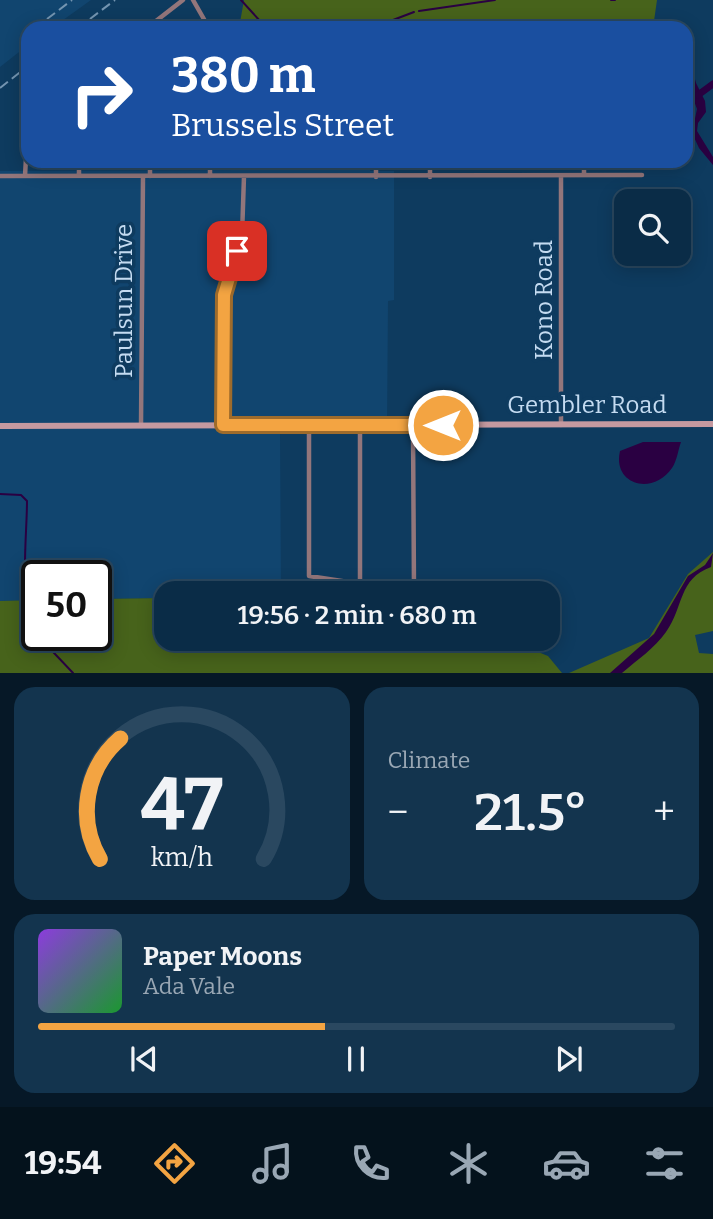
<!DOCTYPE html>
<meta charset="utf-8">
<style>
body{margin:0;font-family:Bitter,serif;background:#13344e;color:#f1f3f6;height:100vh;display:flex;flex-direction:column;font-size:26px;white-space:nowrap}
*{box-sizing:border-box;margin:0}
p{font-size:23px;color:#99a7b4}
.icon{flex:none;width:38px;height:38px;fill:none;stroke:currentColor;stroke-width:2;stroke-linecap:round;stroke-linejoin:round}
.map{position:relative;height:673px;overflow:hidden}
.side{display:flex;flex-direction:column;gap:14px;padding:14px;background:#061827;flex:1}
.side>*{flex:none}
.hud{position:absolute;left:21px;top:21px;width:672px;height:147px;border-radius:21px;box-shadow:0 4px 18px #0003,0 0 0 2px #2a4860;background:#1a4fa0;color:#fff;overflow:hidden}
.buttons{position:absolute;left:614px;top:189px;display:grid;gap:14px}
.buttons a{display:grid;place-items:center;width:77px;height:77px;border-radius:14px;background:#0a2c47;box-shadow:0 4px 18px #0003,0 0 0 2px #2a4860;font-size:35px}
.speed{position:absolute;left:21px;top:560px;display:flex;gap:14px;font-size:35px;font-weight:700;text-align:center}
.speed>*{display:grid;place-content:center;width:91px;height:91px;border-radius:50%;background:#0a2c47;box-shadow:0 4px 18px #0003,0 0 0 2px #2a4860;line-height:1}
.speed .limit{border:4px solid #111;border-radius:10px;background:#fff;color:#111}
.pin{position:absolute;display:grid;place-items:center;width:60px;height:60px;color:#fff;margin:-30px;border-radius:14px;box-shadow:0 4px 10px #0006}
.me{position:absolute;width:77px;margin:-38px;rotate:270deg;stroke-linejoin:round;filter:drop-shadow(0 0 5px #0008)}
.turn{display:flex;align-items:center;gap:24px;height:147px;padding:0 35px;font-size:32px}
.turn .icon{width:91px;height:91px;stroke-width:2.5}
.turn b{display:block;font-size:49px;line-height:60px}
.big{font-size:52px;font-weight:600;line-height:1.1}
.side .tile{flex:1;display:flex;flex-direction:column;justify-content:center;gap:10px;min-width:0;padding:0 24px;border-radius:21px;background:#13344e}
.side .dial{align-items:center;gap:0}
.dial svg{height:182px;overflow:visible;fill:none;stroke:#2a4860;stroke-width:7;stroke-linecap:round;text-anchor:middle}
.dial text{fill:#f1f3f6;stroke:none}
.song{display:flex;align-items:center;gap:21px}
.cover{width:84px;height:84px;border-radius:10px;background:linear-gradient(135deg,hsl(270 70% 55%),hsl(130 70% 35%))}
.played{height:7px;border-radius:4px;background:linear-gradient(90deg,#f3a442 45%,#2a4860 45%)}
.keys{display:flex;justify-content:space-around;direction:ltr}
.heat{display:flex;justify-content:space-between;align-items:center;font-size:38px;direction:ltr}
.side .tiles{flex:1;display:grid;gap:14px;grid-template-columns:1fr 1fr}
.tile:last-child{grid-column:span 2}
.trip{position:absolute;left:154px;top:581px;width:406px;height:70px;border-radius:21px;background:#0a2c47;box-shadow:0 4px 18px #0003,0 0 0 2px #2a4860;font-weight:600;line-height:70px;text-align:center}
.menu{display:flex;height:112px;justify-content:space-around;align-items:center;background:#04121c;color:#99a7b4}
.menu .icon{width:49px;height:49px}
.menu .on{color:#f3a442}
.menu b{font-size:32px;color:#f1f3f6}
.map>svg:first-child{display:block}
.built{fill:#11456f}
.green{fill:#47631b}
.water{fill:#2a0042}
.lines{fill:none;stroke-linecap:round;stroke-linejoin:round}
.stream{stroke:#2a0042;stroke-width:2}
.river{stroke:#2a0042;stroke-width:7}
.street{stroke:#93767b;stroke-width:4.5}
.secondary{stroke:#c599a0;stroke-width:6}
.rail{stroke:#7495b1;stroke-width:2;stroke-dasharray:10 5;stroke-linecap:butt}
.route-casing{stroke:#9e6b2b;stroke-width:18}
.route{stroke:#f3a442;stroke-width:12}
.labels{text-anchor:middle;stroke-width:7;stroke-linejoin:round;paint-order:stroke}
.street-label{font-size:24px;fill:#c4dbf1;stroke:#0e3b5f}
</style>
<div class="map">
<svg width="713" height="673" viewBox="0 0 713 673">
<rect width="100%" height="100%" fill="#0e3b5f"/>
<path class="built" d="M0 0H91L52 28H28V45L0 67Z
M239 161H370V171H394V300L388 301 387 430 280 431 281 593H166V598L96 599V576H37V600L0 601V171L238 170Z"/>
<path class="green" d="M244 0H657L653 28H239Z
M713 552V631L695 635 699 653 713 654V673H569L649 638 688 574Z
M166 598V639H506L548 656 562 673H0V601L37 600V635H96V599Z"/>
<path class="water" d="M686 45 696 83 705 101 706 112 698 123 697 131 713 157V165L699 148 692 133 697 109 686 79Z
M643 442H681C678 450 677 461 672 468 653 496 612 485 620 451Z
M713 553 711 567C678 579 684 607 666 632 655 648 637 660 622 673H610L654 634 688 576 705 565Z"/>
<g class="lines">
<path class="stream" d="M241 0 260 21 276 28
M611 0H615
M419 11 495 0
M372 28 414 12
M0 494 21 495 27 501C27 539 18 602 37 634
M37 635 73 673"/>
<path class="river" d="M698 95 713 84"/>
<path class="street" d="M193 0 209 28
M147 28 183 0
M210 161V176
M376 161V177
M430 161V177
M79 175V161
M584 175V161
M0 176 642 175
M25 176 28 122
M150 176V164
M223 425 224 295 227 276 242 236 244 176
M309 425V576L414 592 413 425
M561 425V176
M141 426 143 176
M360 584V425"/>
<path class="secondary" d="M0 426 713 424"/>
<path class="rail" d="M47 19 72 0
M78 28 115 0
M0 88 28 66"/>
</g>
<g class="lines">
<defs>
<path id="route" d="M237 251 224 295 223 425H443"/>
</defs>
<use href="#route" class="route-casing"/>
<use href="#route" class="route"/>
</g>
<g class="labels">
<g class="street-label">
<text transform="translate(544 300) rotate(-90)" y="8">Kono Road</text>
<text transform="translate(124 301) rotate(-90)" y="8">Paulsun Drive</text>
<text x="587" y="413">Gembler Road</text>
</g>
</g>
</svg>
<div class="buttons">
<a><svg class="icon" aria-label="search" viewBox="0 0 24 24"><circle cx="10" cy="10" r="6"/><path d="M15 15l6 6"/></svg></a>
</div>
<div class="speed"><div class="limit">50</div></div>
<div class="pin" style="left:237px;top:251px;background:#d93025"><svg class="icon" aria-label="arrive" viewBox="0 0 24 24"><path d="M6 21V4h12l-3 4 3 4H6"/></svg></div>
<svg class="me" style="left:443px;top:425px" viewBox="-20 -20 40 40"><circle r="17" fill="#f3a442" stroke="#fff" stroke-width="3"/><path d="M0-11L8 9 0 5-8 9z" fill="#fff"/></svg>
<div class="trip">19:56 · 2 min · 680 m</div>
<div class="hud">
<div class="turn"><svg class="icon" aria-label="right" viewBox="0 0 24 24"><path d="M7 20v-9h11M14 6l5 5-5 5"/></svg><div><b>380 m</b>Brussels Street</div></div>
</div>
</div>
<section class="side">
<div class="tiles">
<div class="tile dial"><svg viewBox="0 0 100 80">
<path d="M14 69A42 42 0 1 1 86 69"/>
<path d="M14 69A42 42 0 0 1 23 16" stroke="#f3a442"/>
<text x="50" y="56" font-size="32" font-weight="700">47</text>
<text x="50" y="72" font-size="11">km/h</text>
</svg></div>
<div class="tile"><p>Climate</p>
<div class="heat"><a>−</a><b class="big">21.5°</b><a>+</a></div>
</div>
<div class="tile">
<div class="song"><i class="cover"></i><div><b>Paper Moons</b><p>Ada Vale</p></div></div>
<div class="played"></div>
<div class="keys"><svg class="icon" aria-label="previous" viewBox="0 0 24 24"><path d="M18 5L8 12l10 7zM5 5v14"/></svg><svg class="icon" aria-label="pause" viewBox="0 0 24 24"><path d="M8 5v14M16 5v14"/></svg><svg class="icon" aria-label="next" viewBox="0 0 24 24"><path d="M6 5l10 7-10 7zM19 5v14"/></svg></div>
</div>
</div>
</section>
<nav class="menu">
<b>19:54</b>
<svg class="icon on" aria-label="directions" viewBox="0 0 24 24"><path d="M12 3l9 9-9 9-9-9zM9 14v-3h6M13 9l2 2-2 2"/></svg>
<svg class="icon" aria-label="music" viewBox="0 0 24 24"><path d="M9 18V5l10-2v13"/><circle cx="6" cy="18" r="3"/><circle cx="16" cy="16" r="3"/></svg>
<svg class="icon" aria-label="phone" viewBox="0 0 24 24"><path d="M5 4h4l2 5-3 2q2 4 5 5l2-3 5 2v4C11 20 4 13 5 4z"/></svg>
<svg class="icon" aria-label="climate" viewBox="0 0 24 24"><path d="M12 3v18M4 7l16 10M4 17L20 7"/></svg>
<svg class="icon" aria-label="car" viewBox="0 0 24 24"><path d="M5 17H2v-5l4-1 3-4h7l3 4 3 1v5h-3M9 17h6M6 11h13"/><circle cx="7" cy="17" r="2"/><circle cx="17" cy="17" r="2"/></svg>
<svg class="icon" aria-label="filters" viewBox="0 0 24 24"><path d="M4 7h16M4 17h16"/><circle cx="9" cy="7" r="2"/><circle cx="15" cy="17" r="2"/></svg>
</nav>
